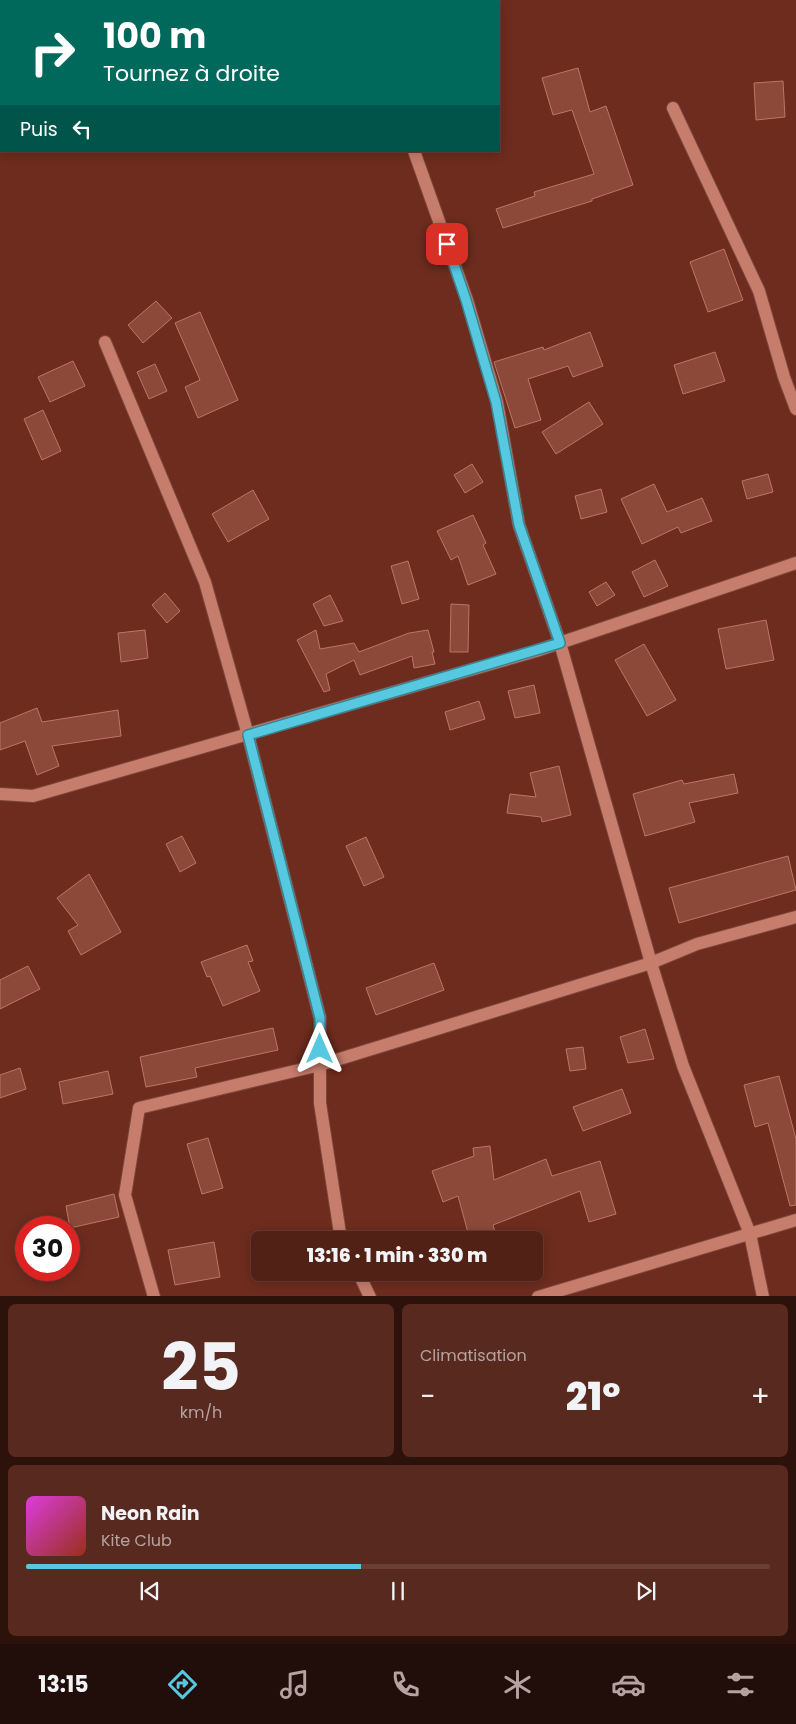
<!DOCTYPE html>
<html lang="fr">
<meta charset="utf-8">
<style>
body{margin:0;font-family:Poppins,sans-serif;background:#58291f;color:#f1f3f6;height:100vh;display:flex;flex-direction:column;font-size:19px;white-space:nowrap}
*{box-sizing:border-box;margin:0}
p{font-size:16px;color:#b5a3a1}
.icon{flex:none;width:28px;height:28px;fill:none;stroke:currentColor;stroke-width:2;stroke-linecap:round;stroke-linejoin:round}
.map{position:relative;height:1296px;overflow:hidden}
.details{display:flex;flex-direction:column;gap:8px;padding:8px;background:#2d120c;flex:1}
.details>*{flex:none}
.top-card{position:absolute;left:0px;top:0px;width:500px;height:152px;box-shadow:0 2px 12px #0003,0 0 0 1px #683e35;background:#00695c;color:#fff;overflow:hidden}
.speed{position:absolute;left:15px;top:1216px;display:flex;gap:10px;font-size:25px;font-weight:700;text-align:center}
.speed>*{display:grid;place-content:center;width:65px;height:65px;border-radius:50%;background:#522116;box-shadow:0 2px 12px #0003,0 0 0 1px #683e35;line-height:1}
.speed .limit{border:8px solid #d22;background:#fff;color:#111}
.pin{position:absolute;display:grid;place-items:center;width:42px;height:42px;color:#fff;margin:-21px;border-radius:10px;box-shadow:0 2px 8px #0006}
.me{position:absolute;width:55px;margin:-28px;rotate:0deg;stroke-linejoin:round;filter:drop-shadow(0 0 4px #0008)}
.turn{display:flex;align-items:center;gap:18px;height:105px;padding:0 20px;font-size:22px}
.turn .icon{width:65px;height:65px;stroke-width:2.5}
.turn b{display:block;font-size:35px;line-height:42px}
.then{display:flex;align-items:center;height:48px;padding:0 20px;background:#0003;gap:10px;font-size:19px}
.big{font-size:38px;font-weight:800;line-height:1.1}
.details .widget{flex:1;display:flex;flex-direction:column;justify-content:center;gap:8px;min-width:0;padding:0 18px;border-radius:8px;background:#58291f}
.details .dial{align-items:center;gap:0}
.dial b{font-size:65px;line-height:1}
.song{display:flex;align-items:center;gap:15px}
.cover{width:60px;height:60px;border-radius:8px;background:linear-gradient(135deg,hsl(300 70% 55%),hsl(10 70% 35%))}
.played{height:5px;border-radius:2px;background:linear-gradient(90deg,#56c9e1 45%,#683e35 45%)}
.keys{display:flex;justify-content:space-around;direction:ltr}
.heat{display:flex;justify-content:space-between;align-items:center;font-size:28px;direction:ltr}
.details .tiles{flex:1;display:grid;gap:8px;grid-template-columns:1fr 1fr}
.widget:last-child{grid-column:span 2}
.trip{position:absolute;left:251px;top:1231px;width:292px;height:50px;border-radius:8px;background:#522116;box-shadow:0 2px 12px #0003,0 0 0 1px #683e35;font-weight:800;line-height:50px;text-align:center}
.dock{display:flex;height:80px;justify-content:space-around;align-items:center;background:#210d09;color:#b5a3a1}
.dock .icon{width:35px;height:35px}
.dock .active{color:#56c9e1}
.dock b{font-size:22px;color:#f1f3f6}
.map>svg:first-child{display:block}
.building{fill:#8c4939;stroke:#be7564}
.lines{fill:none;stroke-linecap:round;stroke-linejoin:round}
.minor-casing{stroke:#7c463a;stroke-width:14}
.tertiary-casing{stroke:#7c463a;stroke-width:14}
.minor{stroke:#c67d6c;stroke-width:12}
.tertiary{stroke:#c67d6c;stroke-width:12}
.route-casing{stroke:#388392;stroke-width:12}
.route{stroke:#56c9e1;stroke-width:9}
</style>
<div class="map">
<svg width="796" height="1297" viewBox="0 0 796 1297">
<rect width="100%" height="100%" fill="#6d2c1e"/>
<path class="building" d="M578 68 590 112 606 106 633 185 592 199V201L503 228 496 209 535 196 534 192 594 174 572 110 553 115 542 78Z
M783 81 785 117 756 120 754 83Z
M724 249 743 300 708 312 690 262Z
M156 301 172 318 143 343 128 325Z
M200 312 238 400 198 418 185 387 200 380 175 323Z
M590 332 603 366 573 377 568 366 528 379 541 420 515 428 494 362 543 347 544 350Z
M715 352 725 381 683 394 674 365Z
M73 361 85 386 50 402 38 377Z
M155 364 167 391 149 399 137 372Z
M589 402 603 424 556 454 542 432Z
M43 410 61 451 42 460 24 419Z
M472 464 483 482 465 493 454 475Z
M768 474 773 492 747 499 742 481Z
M654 484 667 512 702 498 712 521 681 533 678 527 642 544 621 499Z
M601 489 607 512 581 519 575 496Z
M253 490 269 519 228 542 212 514Z
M473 515 486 543 483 545 496 574 468 585 458 556 451 560 437 531Z
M655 560 668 586 644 597 632 572Z
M408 561 419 599 402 604 391 566Z
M606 582 615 595 597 606 589 592Z
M165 593 180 611 167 623 152 605Z
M330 595 343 621 324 626 313 604Z
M451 604 469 605 468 652H450Z
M766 620 774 660 726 669 718 629Z
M145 630 148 658 121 662 118 633Z
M316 630 320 649 354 643 359 652 409 633 428 630 434 652H432L435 664 414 668 412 656 360 675 354 660 326 674 330 690 324 692 297 640Z
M644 644 676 700 647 716 615 660Z
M534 685 540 713 515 718 508 691Z
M479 701 485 719 450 730 445 712Z
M37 708 42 722 118 710 121 736 52 746 59 766 37 775 25 741 0 750V723Z
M559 766 571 815 542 822 541 817 507 813 510 794 536 797 530 773Z
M734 774 738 793 689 803 695 822 645 836 633 794 682 780 684 784Z
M182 836 196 863 180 872 166 844Z
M366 837 384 877 364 886 346 846Z
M788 856 796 890 679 923 669 888Z
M89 874 121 932 81 955 68 931 78 925 57 898Z
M247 945 253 961 248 962 260 991 223 1006 210 976 207 977 201 962Z
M434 963 444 990 376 1015 366 988Z
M28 966 40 989 0 1009V980Z
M273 1028 278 1050 195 1068 197 1077 146 1087 140 1057Z
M645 1029 654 1059 628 1063 620 1037Z
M583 1047 586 1069 570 1071 566 1049Z
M20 1068 26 1089 0 1098V1075Z
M108 1071 113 1094 63 1104 59 1082Z
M779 1076 796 1139V1205L790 1206 768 1123 755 1127 744 1085Z
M622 1089 631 1113 583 1131 573 1107Z
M208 1138 223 1188 202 1194 187 1144Z
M490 1146 494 1180 546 1159 552 1176 600 1161 616 1214 589 1222 580 1191 493 1225 497 1240H470L458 1196 443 1202 432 1171 474 1156 473 1148Z
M114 1194 119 1217 70 1228 66 1206Z
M214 1242 220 1277 175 1285 168 1250Z"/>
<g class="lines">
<defs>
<path id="minor" d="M673 108 759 291 784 377 796 409
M414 151 467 300 497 402 519 525 560 643 651 963 683 1066 750 1234 763 1297
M105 342 205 582 248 735 320 1018V1103L341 1240
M0 794 33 796 536 651 796 563
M358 1272 370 1297
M154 1297 125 1195 139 1108 320 1065 651 963 697 944 796 917"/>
<path id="tertiary" d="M538 1297 796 1220"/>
</defs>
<use href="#minor" class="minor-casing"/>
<use href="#tertiary" class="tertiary-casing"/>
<use href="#minor" class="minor"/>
<use href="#tertiary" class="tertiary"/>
</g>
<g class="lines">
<defs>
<path id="route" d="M320 1049V1018L248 735 560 643 519 525 496 402 466 300 447 244"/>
</defs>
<use href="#route" class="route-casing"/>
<use href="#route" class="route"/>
</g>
</svg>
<div class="speed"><div class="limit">30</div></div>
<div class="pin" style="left:447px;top:244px;background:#d93025"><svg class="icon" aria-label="arrive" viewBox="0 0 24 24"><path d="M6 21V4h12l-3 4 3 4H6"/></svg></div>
<svg class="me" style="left:320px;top:1049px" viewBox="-20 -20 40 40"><path d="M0-17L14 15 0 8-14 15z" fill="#56c9e1" stroke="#fff" stroke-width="4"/></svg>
<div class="trip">13:16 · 1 min · 330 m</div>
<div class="top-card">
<div class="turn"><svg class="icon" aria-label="right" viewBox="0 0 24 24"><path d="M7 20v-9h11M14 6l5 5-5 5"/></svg><div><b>100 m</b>Tournez à droite</div></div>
<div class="then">Puis<svg class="icon" aria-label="left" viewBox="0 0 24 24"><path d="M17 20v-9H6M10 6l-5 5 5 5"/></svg></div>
</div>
</div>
<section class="details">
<div class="tiles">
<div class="widget dial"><b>25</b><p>km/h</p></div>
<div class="widget"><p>Climatisation</p>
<div class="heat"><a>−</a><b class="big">21°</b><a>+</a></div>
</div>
<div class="widget">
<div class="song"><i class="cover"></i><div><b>Neon Rain</b><p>Kite Club</p></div></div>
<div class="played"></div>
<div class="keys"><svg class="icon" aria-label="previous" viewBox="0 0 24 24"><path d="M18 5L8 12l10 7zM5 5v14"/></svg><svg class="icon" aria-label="pause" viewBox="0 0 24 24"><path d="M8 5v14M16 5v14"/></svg><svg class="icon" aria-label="next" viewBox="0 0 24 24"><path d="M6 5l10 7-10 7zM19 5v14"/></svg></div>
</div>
</div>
</section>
<nav class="dock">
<b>13:15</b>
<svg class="icon active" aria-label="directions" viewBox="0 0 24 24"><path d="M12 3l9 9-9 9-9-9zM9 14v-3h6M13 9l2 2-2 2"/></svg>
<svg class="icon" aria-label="music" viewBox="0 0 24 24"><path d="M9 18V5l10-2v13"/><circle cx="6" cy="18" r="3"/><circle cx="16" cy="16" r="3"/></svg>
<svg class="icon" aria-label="phone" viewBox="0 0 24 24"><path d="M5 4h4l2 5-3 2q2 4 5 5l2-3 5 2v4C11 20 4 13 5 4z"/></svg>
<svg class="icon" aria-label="climate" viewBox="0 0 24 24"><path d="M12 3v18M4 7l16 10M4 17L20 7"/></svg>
<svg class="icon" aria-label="car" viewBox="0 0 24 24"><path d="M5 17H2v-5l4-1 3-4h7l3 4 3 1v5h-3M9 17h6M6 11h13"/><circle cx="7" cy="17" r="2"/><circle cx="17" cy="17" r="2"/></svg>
<svg class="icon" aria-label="filters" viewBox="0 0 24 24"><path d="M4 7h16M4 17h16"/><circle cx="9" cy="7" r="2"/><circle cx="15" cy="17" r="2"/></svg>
</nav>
